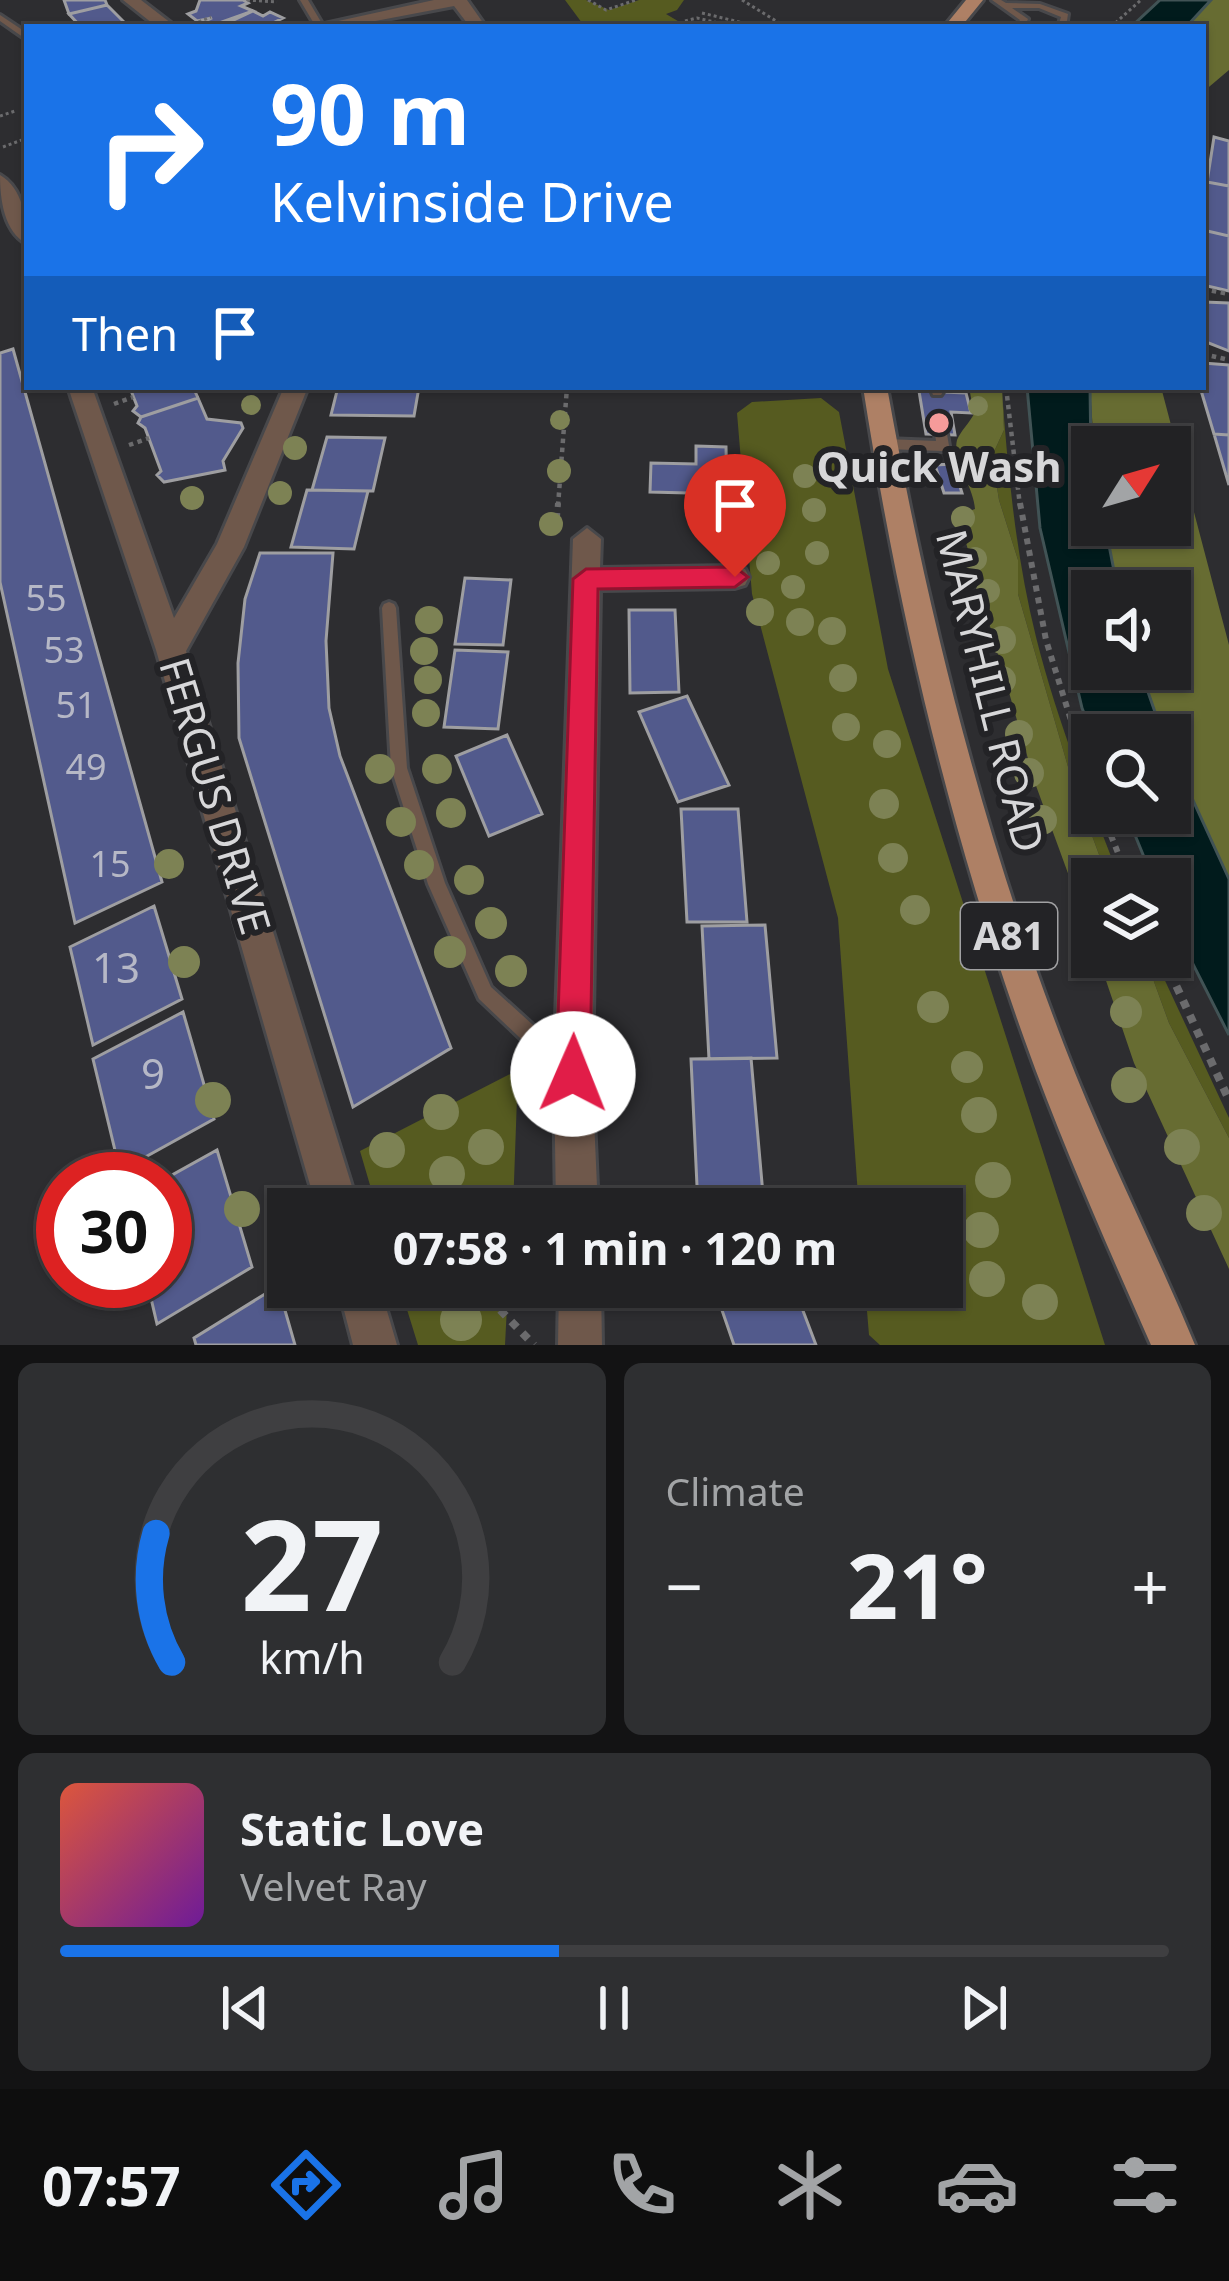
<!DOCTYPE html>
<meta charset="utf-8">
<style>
body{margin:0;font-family:"Noto Sans",sans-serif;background:#2e2f31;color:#f1f3f6;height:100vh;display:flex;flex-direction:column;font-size:45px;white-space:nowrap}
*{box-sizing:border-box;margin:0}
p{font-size:39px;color:#a2a4a6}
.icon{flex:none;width:66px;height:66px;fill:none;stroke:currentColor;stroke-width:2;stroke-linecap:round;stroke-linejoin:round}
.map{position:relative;height:1345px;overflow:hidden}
.details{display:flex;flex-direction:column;gap:18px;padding:18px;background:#131314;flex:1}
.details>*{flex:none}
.guide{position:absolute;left:24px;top:24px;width:1182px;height:366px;border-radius:0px;box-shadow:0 3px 9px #0004,0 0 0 3px #3f3f41;background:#1a73e8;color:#fff;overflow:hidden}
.needle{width:78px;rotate:53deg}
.fabs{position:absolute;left:1071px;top:426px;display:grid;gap:24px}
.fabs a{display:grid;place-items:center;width:120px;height:120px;border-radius:0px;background:#222224;box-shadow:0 3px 9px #0004,0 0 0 3px #3f3f41;font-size:60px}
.speed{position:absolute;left:36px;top:1152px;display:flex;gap:24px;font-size:60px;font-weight:700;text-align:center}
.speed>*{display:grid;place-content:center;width:156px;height:156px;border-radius:50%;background:#222224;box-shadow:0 3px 9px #0004,0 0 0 3px #3f3f41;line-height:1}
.speed .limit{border:18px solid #d22;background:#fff;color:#111}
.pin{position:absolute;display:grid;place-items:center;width:102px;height:102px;color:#fff;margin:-123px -51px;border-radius:50% 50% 50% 0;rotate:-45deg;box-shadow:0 0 12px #0007}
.pin .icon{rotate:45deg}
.me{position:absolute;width:132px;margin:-66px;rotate:1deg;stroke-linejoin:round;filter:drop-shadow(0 0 9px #0008)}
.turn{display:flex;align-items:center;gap:42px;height:252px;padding:0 48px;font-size:54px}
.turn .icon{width:156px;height:156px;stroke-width:2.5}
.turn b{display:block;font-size:84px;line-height:102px}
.then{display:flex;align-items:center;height:114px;padding:0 48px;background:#0003;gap:24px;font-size:45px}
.big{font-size:90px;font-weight:700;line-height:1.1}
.details .widget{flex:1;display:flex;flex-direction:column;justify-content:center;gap:18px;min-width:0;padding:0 42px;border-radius:18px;background:#2e2f31}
.details .dial{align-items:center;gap:0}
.dial svg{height:312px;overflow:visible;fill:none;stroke:#3f3f41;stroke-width:7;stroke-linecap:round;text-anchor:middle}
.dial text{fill:#f1f3f6;stroke:none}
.song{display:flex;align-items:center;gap:36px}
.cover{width:144px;height:144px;border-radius:18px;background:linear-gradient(135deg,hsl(10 70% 55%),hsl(280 70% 35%))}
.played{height:12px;border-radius:6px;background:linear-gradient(90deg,#1a73e8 45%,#3f3f41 45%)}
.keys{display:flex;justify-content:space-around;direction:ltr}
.heat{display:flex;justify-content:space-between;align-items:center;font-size:66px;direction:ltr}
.details .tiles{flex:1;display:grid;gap:18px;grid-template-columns:1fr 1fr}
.widget:last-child{grid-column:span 2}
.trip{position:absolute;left:267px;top:1188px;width:696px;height:120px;border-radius:0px;background:#222224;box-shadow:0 3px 9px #0004,0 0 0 3px #3f3f41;font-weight:700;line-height:120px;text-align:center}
.menu{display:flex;height:192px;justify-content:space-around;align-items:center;background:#0e0e0e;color:#a2a4a6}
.menu .icon{width:84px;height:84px}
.menu .on{color:#1a73e8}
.menu b{font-size:54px;color:#f1f3f6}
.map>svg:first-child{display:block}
.green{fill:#565b20}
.forest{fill:#676c32}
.water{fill:#011b1c;stroke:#415355;stroke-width:3}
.building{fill:#525a8c;stroke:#9e9ea1;stroke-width:3}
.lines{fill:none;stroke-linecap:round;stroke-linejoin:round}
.service-casing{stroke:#48484b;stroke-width:6}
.minor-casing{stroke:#48484b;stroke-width:6}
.primary-casing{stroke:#48484b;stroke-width:6}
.path-far3{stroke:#6b6b6d;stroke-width:3;stroke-dasharray:3 3;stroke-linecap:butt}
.path-far2{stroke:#6b6b6d;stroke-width:4.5;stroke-dasharray:4.5 4.5;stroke-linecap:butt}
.path-far1{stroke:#6b6b6d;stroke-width:6;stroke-dasharray:6 6;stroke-linecap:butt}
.path{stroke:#6b6b6d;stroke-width:8;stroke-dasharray:8 8;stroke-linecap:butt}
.service{fill:#6f584b;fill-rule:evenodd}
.minor{fill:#6f584b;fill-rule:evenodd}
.primary{fill:#ae8065;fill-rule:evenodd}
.tree{fill:#7d8254}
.route{fill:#e11d48;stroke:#92132f;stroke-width:3}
.poi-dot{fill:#f59b9a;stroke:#232326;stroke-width:4.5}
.labels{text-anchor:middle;stroke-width:12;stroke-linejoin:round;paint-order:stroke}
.number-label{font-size:36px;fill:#b6b8c6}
.shield{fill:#232326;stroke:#a1a1a3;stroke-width:3}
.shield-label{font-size:39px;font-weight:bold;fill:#d7d7d9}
.poi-label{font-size:42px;font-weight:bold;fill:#d7d7d9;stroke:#232326}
.street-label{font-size:42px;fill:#d7d7d9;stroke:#232326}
.near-number-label{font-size:42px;fill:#b6b8c6}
</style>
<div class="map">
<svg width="1229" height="1345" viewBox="0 0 1229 1345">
<rect width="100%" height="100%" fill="#2d2d30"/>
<path class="green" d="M565 0H586L609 10 639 0H684L677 10 666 14 688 27H585Z
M1002 391C1008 473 1016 557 1036 637 1057 721 1089 800 1120 879H1108L1073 784 1018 594V560L999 500 992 456 1004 430Z
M821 398 839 412 888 669 1105 1345H880L869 1335 865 1287H942V1209H859L838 918 752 594 737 413 752 402Z
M1145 957H1154L1229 1118V1138L1169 1023Z
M518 1070 513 1209H377L360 1151Z
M400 1287H508L505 1345H418Z"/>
<path class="forest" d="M1211 0H1229V70L1203 92V27H1186Z
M969 387H1002L1004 430 992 456 999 500 1018 560V594L1073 784 1108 879H1092V939L1035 783 958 515 975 509C974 488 952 459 957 440 960 432 970 422 974 414Z
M1090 387H1161L1229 645V879L1170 750V735H1163L1140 669H1170V591H1118L1105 525H1170V447H1094Z
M1098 957H1145L1169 1023 1229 1138V1269L1134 1063Z"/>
<path class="water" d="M1160 0H1211L1186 27H1131Z
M1027 387H1090L1092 525H1105L1118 591H1092V669H1140L1163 735H1093L1082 708 1040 528Z
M1170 750 1229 879V1035L1170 919V879H1153L1126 813H1170Z"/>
<path class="building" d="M64 0H105L107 5 69 14Z
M200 0H243L248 3 241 6 253 11 208 27 201 23 212 18 197 21 188 14 196 11Z
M107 5 124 22 81 27 69 14Z
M253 11 263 16 270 12 283 18 277 21 285 25 219 27Z
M1214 137 1229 141V186L1207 182Z
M1207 182 1229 186V236L1203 230Z
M1203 230 1229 236V291L1203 285Z
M1204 302 1229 303V351L1206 342Z
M13 349 162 882 75 923 0 582V353Z
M1203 363 1229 365V435L1214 434 1200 387Z
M125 387H193L198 398 141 417 133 411 137 406 130 388Z
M338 387H419L414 416 331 415Z
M919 391 966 393 971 413 951 412 955 435 926 434Z
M198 398 207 419 241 423 243 428 223 461 225 470 164 482 157 475 161 471 145 428 138 423 141 417Z
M1214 434 1229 435V485Z
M327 437 385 438 373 491 312 490Z
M696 446 726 447 727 494 650 492 651 463 696 464Z
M953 464 962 493H944L935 465Z
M307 490 368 491 354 549 291 547Z
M260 553H333L326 641 329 708 340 756 451 1048 353 1107 239 738 238 663 245 599Z
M465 578 511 580 503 645 455 644Z
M629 610H675L679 692 630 693Z
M455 650 508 652 498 729 444 727Z
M687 696 729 785 678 802 639 712Z
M507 735 542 814 489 836 456 756Z
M681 809H738L747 922H687Z
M154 906 182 999 93 1045 70 947Z
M765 925 777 1058 709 1059 702 926Z
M183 1012 214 1119 120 1171 93 1059Z
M751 1058 764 1206 698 1207 691 1059Z
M217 1150 252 1267 157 1324 147 1281H165V1179Z
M278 1286 295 1345H196L194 1338Z
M714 1287H794L816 1345H734Z"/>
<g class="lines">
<defs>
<path id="service" d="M300 0H308L324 27H316Z
M992 0H1001L1006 3 1040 4 1068 14 1066 27H1058L1061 17 1039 8H1012L1028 19 1024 27H1016L1020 20Z
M0 15 27 33V40L0 21Z
M930 387H942L943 392 941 395H933Z
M941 430 947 434 949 446 943 451 886 449 880 444 886 439 936 441 935 434Z
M389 602 394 604 396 608 407 768 445 883 491 987 574 1062 577 1069 574 1076 567 1079 560 1076 479 999 428 884 391 768 382 608 384 604Z"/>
<path id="minor" d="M123 0H141L176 27H157Z
M434 0H467L486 27H470L454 6 344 27H311Z
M0 175C23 188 27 220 27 244 4 232 0 199 0 175Z
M68 387H92L174 618 217 544 284 387H308L244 547 186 651 359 1209H317L156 650Z
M587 528 601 539 600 568 735 566 745 569 749 577 745 585 735 588 600 590 592 1074 598 1209H556L554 1074 573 539Z
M338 1287H380L397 1345H353Z
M559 1287H601L602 1345H558Z"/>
<path id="primary" d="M966 0H983L961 27H944Z
M863 387H887C927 611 982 832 1064 1045 1103 1147 1153 1244 1195 1345H1151C1107 1245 1062 1144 1025 1041 949 829 898 610 863 387Z"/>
</defs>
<use href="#service" class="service-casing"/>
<use href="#minor" class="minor-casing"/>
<use href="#primary" class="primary-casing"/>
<path class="path-far3" d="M247 0 277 2
M588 0 606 10 636 0
M742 0 781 24 813 27
M702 13 760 27
M685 21 697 18 736 27
M193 24 211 17
M1111 27 1141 0
M0 116 15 111
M3 147 27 138"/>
<path class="path-far2" d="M1203 289 1229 294
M1203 354 1229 360
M1006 387 1020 506
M114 404 133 397
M129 445 149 438
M558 506 567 387"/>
<path class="path-far1" d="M1020 503 1046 640 1092 788
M556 531 558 503
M1102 813 1126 873"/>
<path class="path" d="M1124 870 1128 879
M1163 957 1229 1100
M478 1287 534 1345"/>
<use href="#service" class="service"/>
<use href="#minor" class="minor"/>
<use href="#primary" class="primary"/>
</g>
<g class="tree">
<circle cx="251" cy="405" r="10"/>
<circle cx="978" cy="406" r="10"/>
<circle cx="560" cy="420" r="10"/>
<circle cx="295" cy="448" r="12"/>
<circle cx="559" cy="471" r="12"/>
<circle cx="805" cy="476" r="12"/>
<circle cx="280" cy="493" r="12"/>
<circle cx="192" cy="498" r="12"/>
<circle cx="814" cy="510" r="12"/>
<circle cx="963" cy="518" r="12"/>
<circle cx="551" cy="524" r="12"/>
<circle cx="817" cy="553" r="12"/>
<circle cx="975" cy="559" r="12"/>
<circle cx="768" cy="563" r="12"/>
<circle cx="793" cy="587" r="12"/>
<circle cx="988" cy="591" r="12"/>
<circle cx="760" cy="612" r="14"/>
<circle cx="429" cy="620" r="14"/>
<circle cx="800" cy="622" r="14"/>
<circle cx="832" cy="631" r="14"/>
<circle cx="1002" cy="640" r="14"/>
<circle cx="424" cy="651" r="14"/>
<circle cx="843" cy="678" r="14"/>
<circle cx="428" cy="680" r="14"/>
<circle cx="1002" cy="680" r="14"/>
<circle cx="426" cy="713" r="14"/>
<circle cx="846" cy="727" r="14"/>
<circle cx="1019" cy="734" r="14"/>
<circle cx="887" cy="744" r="14"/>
<circle cx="380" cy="769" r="15"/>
<circle cx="437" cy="769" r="15"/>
<circle cx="1029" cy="773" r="15"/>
<circle cx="884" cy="804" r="15"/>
<circle cx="451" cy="813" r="15"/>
<circle cx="1042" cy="820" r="15"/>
<circle cx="401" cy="822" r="15"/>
<circle cx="893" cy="858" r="15"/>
<circle cx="169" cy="864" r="15"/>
<circle cx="419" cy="865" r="15"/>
<circle cx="469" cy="880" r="15"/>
<circle cx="915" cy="910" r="15"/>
<circle cx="491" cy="923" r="16"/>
<circle cx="450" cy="952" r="16"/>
<circle cx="184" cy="962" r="16"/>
<circle cx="511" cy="971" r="16"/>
<circle cx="933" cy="1007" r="16"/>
<circle cx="1126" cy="1012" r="16"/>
<circle cx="967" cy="1067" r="16"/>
<circle cx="1129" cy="1085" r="18"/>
<circle cx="213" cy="1100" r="18"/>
<circle cx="441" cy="1112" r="18"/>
<circle cx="979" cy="1115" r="18"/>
<circle cx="486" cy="1147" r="18"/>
<circle cx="1182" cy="1147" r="18"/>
<circle cx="387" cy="1150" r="18"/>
<circle cx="447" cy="1174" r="18"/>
<circle cx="993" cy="1180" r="18"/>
<circle cx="242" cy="1209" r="18"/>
<circle cx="1204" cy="1213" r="18"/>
<circle cx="981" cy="1230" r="18"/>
<circle cx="987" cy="1279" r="18"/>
<circle cx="1040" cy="1302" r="18"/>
<circle cx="461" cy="1320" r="21"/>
</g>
<path class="route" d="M735 567 748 577 735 587 598 589 590 1074 585 1087 573 1092 561 1087 556 1074 573 579 586 569Z"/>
<circle class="poi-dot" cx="939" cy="423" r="12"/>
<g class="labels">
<g class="number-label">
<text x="46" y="611">55</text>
<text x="64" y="663">53</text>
<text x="76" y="718">51</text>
<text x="86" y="780">49</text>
<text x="110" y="877">15</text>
</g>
<rect class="shield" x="961" y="903" width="96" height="66" rx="9"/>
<g class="shield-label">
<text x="1009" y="950">A81</text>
</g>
<g class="poi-label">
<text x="939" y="482">Quick Wash</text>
</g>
<g class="street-label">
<text transform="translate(990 691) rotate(76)" y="15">MARYHILL ROAD</text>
<text transform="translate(215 796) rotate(73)" y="15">FERGUS DRIVE</text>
</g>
<g class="near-number-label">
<text x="116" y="983">13</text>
<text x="153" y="1089">9</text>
</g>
</g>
</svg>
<div class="fabs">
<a><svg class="needle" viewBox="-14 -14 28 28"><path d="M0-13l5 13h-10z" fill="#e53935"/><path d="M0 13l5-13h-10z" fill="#a2a4a6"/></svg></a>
<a><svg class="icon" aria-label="sound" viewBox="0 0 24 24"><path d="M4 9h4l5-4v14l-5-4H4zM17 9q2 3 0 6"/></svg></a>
<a><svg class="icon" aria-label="search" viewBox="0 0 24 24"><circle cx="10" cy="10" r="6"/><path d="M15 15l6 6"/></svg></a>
<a><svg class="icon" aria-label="layers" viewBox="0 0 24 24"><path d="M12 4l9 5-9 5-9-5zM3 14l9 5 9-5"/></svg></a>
</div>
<div class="speed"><div class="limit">30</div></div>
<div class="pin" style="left:735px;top:577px;background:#d93025"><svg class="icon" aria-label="arrive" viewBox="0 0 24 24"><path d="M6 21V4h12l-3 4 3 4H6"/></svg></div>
<svg class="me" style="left:573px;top:1074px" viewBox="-20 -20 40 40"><circle r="19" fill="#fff"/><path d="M0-13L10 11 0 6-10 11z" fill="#e11d48"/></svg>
<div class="trip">07:58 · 1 min · 120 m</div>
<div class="guide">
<div class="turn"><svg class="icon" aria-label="right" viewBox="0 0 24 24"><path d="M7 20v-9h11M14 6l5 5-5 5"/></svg><div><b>90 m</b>Kelvinside Drive</div></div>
<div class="then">Then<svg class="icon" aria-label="arrive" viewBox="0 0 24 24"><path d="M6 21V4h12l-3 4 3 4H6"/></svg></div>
</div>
</div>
<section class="details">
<div class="tiles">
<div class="widget dial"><svg viewBox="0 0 100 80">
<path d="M14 69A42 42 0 1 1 86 69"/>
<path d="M14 69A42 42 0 0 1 10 36" stroke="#1a73e8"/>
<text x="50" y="56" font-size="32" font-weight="700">27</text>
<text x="50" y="72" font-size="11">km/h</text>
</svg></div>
<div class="widget"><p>Climate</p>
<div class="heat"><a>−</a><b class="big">21°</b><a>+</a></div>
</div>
<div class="widget">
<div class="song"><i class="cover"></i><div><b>Static Love</b><p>Velvet Ray</p></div></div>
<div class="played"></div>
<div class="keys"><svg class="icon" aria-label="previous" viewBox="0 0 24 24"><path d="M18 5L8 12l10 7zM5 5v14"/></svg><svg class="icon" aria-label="pause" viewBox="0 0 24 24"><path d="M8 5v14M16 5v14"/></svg><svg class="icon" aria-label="next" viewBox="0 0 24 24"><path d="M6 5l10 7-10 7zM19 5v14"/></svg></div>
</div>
</div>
</section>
<nav class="menu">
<b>07:57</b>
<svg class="icon on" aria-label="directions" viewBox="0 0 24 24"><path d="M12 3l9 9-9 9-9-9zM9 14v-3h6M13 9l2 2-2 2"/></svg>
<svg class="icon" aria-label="music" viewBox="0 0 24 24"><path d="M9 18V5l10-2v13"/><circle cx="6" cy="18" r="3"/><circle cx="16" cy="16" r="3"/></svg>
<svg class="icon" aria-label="phone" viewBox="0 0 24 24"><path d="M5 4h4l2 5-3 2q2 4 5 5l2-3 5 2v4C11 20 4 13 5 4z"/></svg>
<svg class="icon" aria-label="climate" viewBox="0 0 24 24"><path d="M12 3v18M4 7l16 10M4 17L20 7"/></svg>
<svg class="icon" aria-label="car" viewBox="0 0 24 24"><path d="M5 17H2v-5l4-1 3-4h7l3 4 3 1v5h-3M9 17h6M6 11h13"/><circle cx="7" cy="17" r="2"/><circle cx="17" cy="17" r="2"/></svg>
<svg class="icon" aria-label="filters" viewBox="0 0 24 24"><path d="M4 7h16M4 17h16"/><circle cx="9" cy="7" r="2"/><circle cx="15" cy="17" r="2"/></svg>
</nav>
